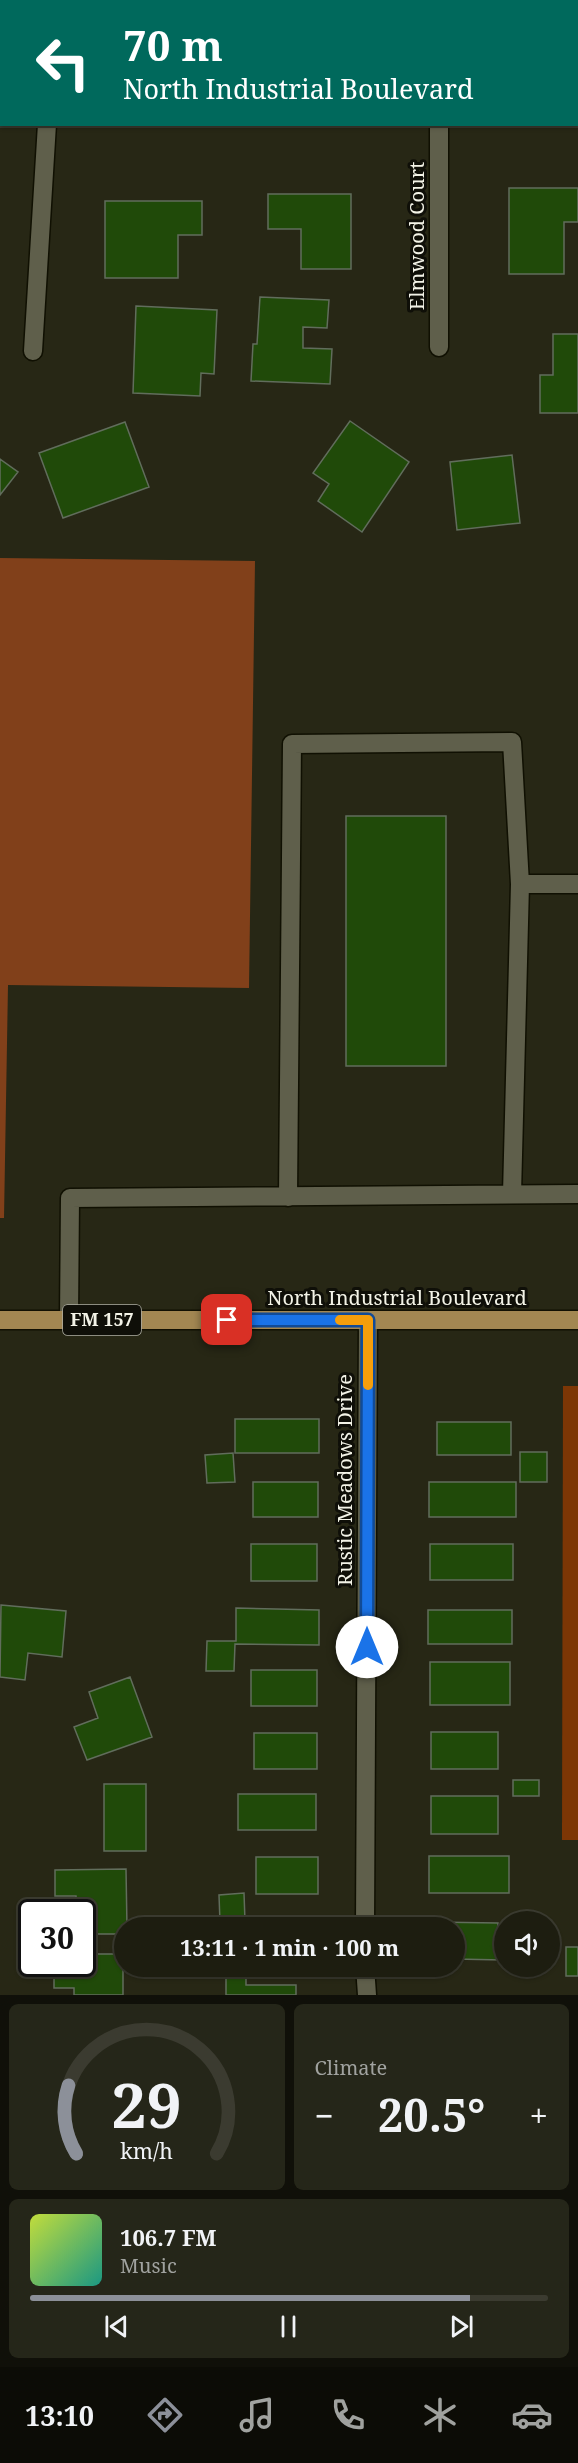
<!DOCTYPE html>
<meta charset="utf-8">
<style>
body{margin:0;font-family:"Noto Serif",serif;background:#252619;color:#f1f3f6;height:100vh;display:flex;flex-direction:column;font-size:22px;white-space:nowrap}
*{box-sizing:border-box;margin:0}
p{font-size:20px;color:#a0a29f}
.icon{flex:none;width:33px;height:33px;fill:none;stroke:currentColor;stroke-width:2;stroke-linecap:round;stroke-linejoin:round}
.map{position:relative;height:1995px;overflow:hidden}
.side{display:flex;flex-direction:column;gap:9px;padding:9px;background:#101009;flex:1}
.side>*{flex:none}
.guide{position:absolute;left:0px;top:0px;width:579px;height:126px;box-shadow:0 2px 4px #0004,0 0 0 2px #3b3b30;background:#00695c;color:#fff;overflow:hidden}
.buttons{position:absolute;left:494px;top:1911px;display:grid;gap:12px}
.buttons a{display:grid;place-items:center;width:66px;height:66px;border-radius:50%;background:#1d1d10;box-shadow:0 2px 4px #0004,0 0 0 2px #3b3b30;font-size:30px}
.speed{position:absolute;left:18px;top:1899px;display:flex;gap:12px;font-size:30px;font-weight:700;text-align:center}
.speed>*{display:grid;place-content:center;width:78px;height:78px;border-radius:50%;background:#1d1d10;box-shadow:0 2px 4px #0004,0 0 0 2px #3b3b30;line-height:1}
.speed .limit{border:3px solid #111;border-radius:9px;background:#fff;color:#111}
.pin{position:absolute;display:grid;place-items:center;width:51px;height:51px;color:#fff;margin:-26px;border-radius:12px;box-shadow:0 3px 9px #0006}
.me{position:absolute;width:66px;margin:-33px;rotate:0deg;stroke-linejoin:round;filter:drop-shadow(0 0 4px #0008)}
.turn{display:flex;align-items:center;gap:21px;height:126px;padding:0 24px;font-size:27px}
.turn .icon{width:78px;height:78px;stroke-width:2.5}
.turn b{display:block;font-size:42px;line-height:51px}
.big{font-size:45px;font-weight:700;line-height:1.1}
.side .card{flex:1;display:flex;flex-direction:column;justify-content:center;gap:9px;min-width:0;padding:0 21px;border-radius:9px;background:#252619}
.side .dial{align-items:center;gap:0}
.dial svg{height:156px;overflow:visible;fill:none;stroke:#3b3b30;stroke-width:7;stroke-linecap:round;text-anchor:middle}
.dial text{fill:#f1f3f6;stroke:none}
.song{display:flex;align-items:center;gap:18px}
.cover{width:72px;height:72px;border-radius:9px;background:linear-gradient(135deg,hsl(70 70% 55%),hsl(170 70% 35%))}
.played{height:6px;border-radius:3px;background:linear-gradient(90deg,#8c9099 85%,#3b3b30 85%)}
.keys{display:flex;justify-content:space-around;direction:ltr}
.heat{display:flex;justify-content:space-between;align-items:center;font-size:33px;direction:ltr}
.side .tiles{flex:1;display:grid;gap:9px;grid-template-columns:1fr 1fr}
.card:last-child{grid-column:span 2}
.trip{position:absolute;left:114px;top:1917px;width:351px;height:60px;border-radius:30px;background:#1d1d10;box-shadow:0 2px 4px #0004,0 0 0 2px #3b3b30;font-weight:700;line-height:60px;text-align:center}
.dock{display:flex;height:96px;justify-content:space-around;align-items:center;background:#0c0c06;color:#a0a29f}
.dock .icon{width:42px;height:42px}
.dock .on{color:#8c9099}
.dock b{font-size:27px;color:#f1f3f6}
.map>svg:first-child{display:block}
.green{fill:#7c3605}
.forest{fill:#81401a}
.building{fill:#204a09;stroke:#616d5c;stroke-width:1.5}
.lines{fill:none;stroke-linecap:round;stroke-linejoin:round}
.minor-casing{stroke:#101002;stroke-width:21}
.major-casing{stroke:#101002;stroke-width:21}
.minor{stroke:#5f5f4b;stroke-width:18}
.major{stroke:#a28752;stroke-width:18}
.route-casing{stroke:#114b97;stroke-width:15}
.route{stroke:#1a73e8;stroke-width:10}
.slow{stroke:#f59e0b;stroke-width:10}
.labels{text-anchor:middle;stroke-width:6;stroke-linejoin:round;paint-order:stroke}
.shield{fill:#0f0f08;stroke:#afafa4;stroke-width:1.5}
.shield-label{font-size:18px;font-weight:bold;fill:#f3f3e7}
.street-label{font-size:20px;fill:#f3f3e7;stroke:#0f0f08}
</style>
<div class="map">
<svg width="578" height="1995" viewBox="0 0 578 1995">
<rect width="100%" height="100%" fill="#272715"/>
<path class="green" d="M563 1386H578V1840H562Z"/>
<path class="forest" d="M0 558 255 561 249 988 8 985 4 1218H0Z"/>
<path class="building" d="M0 0H25L2 2V51Z
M47 0H111V2H47Z
M149 0H238V2H149Z
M263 0H336V2H263Z
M357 0H443L357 2Z
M464 0H552L463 2Z
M509 188H578V222H564V274H509Z
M268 194H351V269H301V229H268Z
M105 201H202V235H178V278H105Z
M260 297 329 300 327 328 303 327V348L332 349 330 384 251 381 253 344H257Z
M136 306 217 310 214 374 201 373 200 396 133 393Z
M553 334H578V413H540V375H553Z
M350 421 409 462 362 532 318 501 329 484 313 473Z
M125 422 149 487 63 518 39 453Z
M512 455 520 523 457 530 450 462Z
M0 459 18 472 0 495Z
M346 816H446V1066H346Z
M235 1419H319V1453H235Z
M437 1422H511V1455H437Z
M520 1452H547V1482H520Z
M233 1453 235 1482 207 1483 205 1455Z
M253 1482H318V1517H253Z
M429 1482H516V1517H429Z
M251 1544H317V1581H251Z
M430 1544H513V1580H430Z
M1 1605 66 1611 62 1657 28 1653 25 1680 0 1677Z
M236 1608 319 1610V1645L235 1644 234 1671H206L207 1641H236Z
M428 1610H512V1644H428Z
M430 1662H510V1705H430Z
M251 1670H317V1706H251Z
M130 1677 152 1737 87 1760 74 1727 98 1718 89 1692Z
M431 1732H498V1769H431Z
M254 1733H317V1769H254Z
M513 1780H539V1796H513Z
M104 1784H146V1851H104Z
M238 1794H316V1830H238Z
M431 1796H498V1834H431Z
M429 1856H509V1893H429Z
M256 1857H318V1894H256Z
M126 1869 127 1928H124V1934H82V1912H77L76 1896H55V1870Z
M244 1893 245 1921 220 1922 219 1895Z
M432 1922 498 1923 497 1934 504 1935V1960L454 1959V1928H432Z
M255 1923H318V1928H255Z
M566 1947H578V1976H566Z
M82 1954H123V1995H74V1988H54V1964H82Z
M226 1966H246V1985H296V1995H226Z
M510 1966H539V1971L510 1970Z"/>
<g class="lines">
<defs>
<path id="minor" d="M0 108H2
M439 124V347
M33 351 47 124
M512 1194 520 884
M288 1197 292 744 512 742 520 884H578
M69 1320 70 1198 578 1194
M365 1928 368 1320
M365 1966 367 1995"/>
<path id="major" d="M0 1320H578"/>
</defs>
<use href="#minor" class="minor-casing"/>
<use href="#major" class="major-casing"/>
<use href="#minor" class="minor"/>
<use href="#major" class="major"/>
</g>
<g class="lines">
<defs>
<path id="route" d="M227 1320H368L367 1647"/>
</defs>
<use href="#route" class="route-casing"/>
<use href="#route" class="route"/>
<path class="slow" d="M340 1320H368V1385"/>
</g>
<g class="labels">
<rect class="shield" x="63" y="1305" width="78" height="30" rx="4.5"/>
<g class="shield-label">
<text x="102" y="1326">FM 157</text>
</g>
<g class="street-label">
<text transform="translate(417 236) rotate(-90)" y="7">Elmwood Court</text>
<text x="397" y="1305">North Industrial Boulevard</text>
<text transform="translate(345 1480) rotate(-90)" y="7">Rustic Meadows Drive</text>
</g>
</g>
</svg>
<div class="buttons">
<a><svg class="icon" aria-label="sound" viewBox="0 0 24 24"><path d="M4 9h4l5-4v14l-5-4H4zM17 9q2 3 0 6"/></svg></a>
</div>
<div class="speed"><div class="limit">30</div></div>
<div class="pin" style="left:227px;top:1320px;background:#d93025"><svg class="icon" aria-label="arrive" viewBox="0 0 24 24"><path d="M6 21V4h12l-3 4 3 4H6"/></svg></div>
<svg class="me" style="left:367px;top:1647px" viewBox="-20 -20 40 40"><circle r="19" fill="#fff"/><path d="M0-13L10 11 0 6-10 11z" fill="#1a73e8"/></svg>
<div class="trip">13:11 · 1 min · 100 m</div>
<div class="guide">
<div class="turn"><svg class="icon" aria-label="left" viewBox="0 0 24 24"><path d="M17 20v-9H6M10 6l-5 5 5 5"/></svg><div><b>70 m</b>North Industrial Boulevard</div></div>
</div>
</div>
<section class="side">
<div class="tiles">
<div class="card dial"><svg viewBox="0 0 100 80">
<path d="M14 69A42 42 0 1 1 86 69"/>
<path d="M14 69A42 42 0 0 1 10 34" stroke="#8c9099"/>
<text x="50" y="56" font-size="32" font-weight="700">29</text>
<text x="50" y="72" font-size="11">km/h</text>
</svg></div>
<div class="card"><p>Climate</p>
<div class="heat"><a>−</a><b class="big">20.5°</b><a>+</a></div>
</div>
<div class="card">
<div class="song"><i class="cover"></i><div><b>106.7 FM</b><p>Music</p></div></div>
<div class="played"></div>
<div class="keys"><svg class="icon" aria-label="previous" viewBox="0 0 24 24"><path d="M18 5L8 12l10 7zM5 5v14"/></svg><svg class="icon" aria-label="pause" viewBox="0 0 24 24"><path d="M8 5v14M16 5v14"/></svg><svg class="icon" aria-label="next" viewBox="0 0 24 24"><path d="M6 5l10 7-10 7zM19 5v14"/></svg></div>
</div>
</div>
</section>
<nav class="dock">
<b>13:10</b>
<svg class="icon on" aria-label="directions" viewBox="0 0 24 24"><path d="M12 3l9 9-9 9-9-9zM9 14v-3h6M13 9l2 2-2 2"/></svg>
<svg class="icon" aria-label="music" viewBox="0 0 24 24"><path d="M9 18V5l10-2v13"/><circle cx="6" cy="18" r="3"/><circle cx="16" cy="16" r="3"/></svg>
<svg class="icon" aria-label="phone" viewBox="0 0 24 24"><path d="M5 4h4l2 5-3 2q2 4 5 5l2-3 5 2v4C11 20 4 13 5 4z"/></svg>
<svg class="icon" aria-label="climate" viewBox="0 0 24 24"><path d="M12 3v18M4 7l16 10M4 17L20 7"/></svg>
<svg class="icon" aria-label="car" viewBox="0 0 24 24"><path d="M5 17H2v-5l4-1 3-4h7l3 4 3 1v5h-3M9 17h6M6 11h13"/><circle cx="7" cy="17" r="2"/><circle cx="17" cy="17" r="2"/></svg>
</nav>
